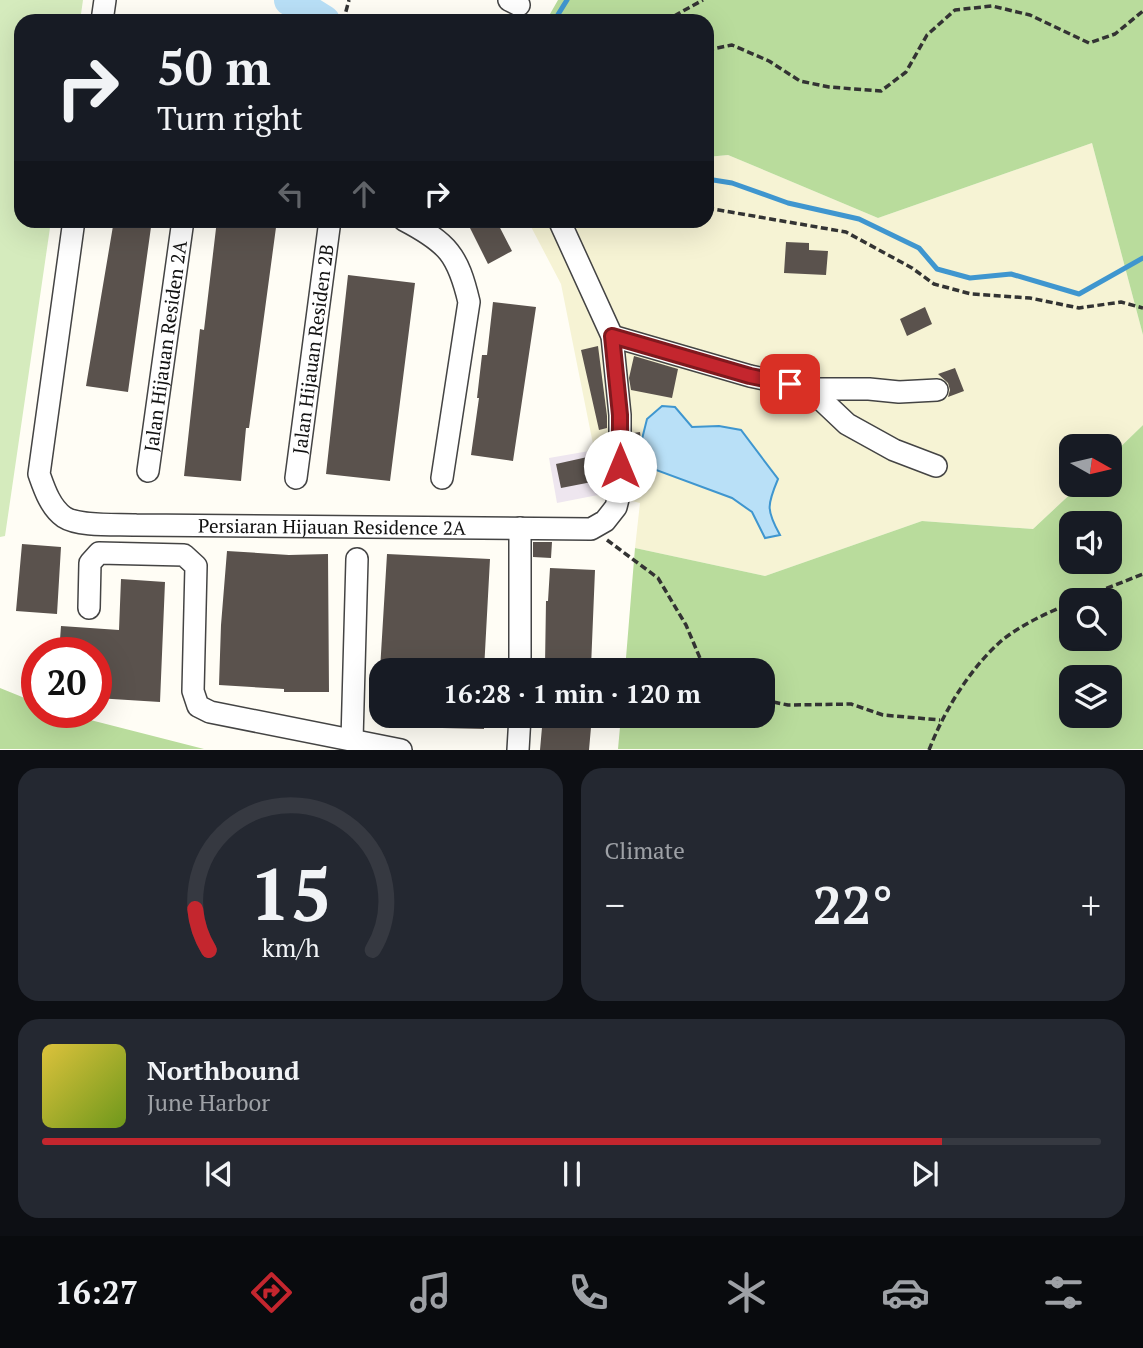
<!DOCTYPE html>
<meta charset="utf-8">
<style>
body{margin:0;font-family:"PT Serif",serif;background:#242831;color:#f1f3f6;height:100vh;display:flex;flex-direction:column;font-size:26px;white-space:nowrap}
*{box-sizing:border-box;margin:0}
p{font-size:23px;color:#9ea1a6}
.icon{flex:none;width:38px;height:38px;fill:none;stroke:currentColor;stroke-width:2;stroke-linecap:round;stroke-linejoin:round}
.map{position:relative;height:750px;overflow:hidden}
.details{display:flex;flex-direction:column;gap:18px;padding:18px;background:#0d0f14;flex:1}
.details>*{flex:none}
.hud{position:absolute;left:14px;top:14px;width:700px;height:214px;border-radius:21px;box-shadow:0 7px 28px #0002;background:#171b24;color:#f1f3f6;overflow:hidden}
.needle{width:46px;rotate:98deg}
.buttons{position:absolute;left:1059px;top:434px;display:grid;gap:14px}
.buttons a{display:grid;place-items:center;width:63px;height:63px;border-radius:14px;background:#171b24;box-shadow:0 7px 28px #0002;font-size:35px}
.speed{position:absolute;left:21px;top:637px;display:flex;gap:14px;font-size:35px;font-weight:700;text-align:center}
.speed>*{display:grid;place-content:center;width:91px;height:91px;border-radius:50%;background:#171b24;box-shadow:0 7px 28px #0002;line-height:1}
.speed .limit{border:10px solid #d22;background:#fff;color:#111}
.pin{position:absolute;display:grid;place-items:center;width:60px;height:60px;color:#fff;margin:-30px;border-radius:14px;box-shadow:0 4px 10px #0006}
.me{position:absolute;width:77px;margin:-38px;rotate:0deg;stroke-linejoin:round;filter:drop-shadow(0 0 5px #0008)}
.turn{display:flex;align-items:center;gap:24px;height:147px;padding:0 28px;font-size:32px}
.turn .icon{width:91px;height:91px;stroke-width:2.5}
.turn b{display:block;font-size:49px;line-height:60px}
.lanes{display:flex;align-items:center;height:66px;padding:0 28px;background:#0003;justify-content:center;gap:35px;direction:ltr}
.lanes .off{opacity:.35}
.big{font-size:52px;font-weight:600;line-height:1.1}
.details .card{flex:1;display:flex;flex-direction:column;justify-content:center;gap:10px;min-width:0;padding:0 24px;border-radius:21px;background:#242831}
.details .dial{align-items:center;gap:0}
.dial svg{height:182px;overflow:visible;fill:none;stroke:#363941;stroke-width:7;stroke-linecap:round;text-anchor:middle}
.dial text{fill:#f1f3f6;stroke:none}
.song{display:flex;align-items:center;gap:21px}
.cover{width:84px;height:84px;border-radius:10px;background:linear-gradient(135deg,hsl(50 70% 55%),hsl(80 70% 35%))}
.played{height:7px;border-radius:4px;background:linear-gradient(90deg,#c4262e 85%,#363941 85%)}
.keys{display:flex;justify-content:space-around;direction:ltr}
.heat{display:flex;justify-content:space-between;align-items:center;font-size:38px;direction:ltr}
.details .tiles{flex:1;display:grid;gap:18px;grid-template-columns:1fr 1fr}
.card:last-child{grid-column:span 2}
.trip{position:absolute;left:369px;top:658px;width:406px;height:70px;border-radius:21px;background:#171b24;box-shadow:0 7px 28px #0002;font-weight:600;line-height:70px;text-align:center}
.tab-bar{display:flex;height:112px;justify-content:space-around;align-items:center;background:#090b0e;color:#9ea1a6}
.tab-bar .icon{width:49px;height:49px}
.tab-bar .on{color:#c4262e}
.tab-bar b{font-size:32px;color:#f1f3f6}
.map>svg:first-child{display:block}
.industrial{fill:#eee6ef}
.farmland{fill:#f6f3d4}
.green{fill:#d5ebbd}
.forest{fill:#b9dc9c;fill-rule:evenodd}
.water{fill:#b9e0f7;stroke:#3f96cf;stroke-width:2}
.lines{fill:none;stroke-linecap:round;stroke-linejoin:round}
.stream{stroke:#3f96cf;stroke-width:5}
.river{stroke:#b9e0f7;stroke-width:32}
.building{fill:#5a524d}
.minor-casing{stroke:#444;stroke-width:24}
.path{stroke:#333;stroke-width:3.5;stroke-dasharray:7 3.5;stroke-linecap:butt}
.minor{stroke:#fff;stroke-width:21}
.route-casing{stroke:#7f191e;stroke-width:18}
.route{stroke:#c4262e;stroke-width:12}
.labels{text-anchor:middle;stroke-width:7;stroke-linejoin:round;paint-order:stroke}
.street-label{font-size:19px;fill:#111;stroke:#fff}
</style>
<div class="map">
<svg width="1143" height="750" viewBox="0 0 1143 750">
<rect width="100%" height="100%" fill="#fffdf5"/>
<path class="industrial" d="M595 450 603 494 557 503 549 458Z"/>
<path class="farmland" d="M1092 143 1143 335V425L1110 457V446H1071V485H1080L1033 529 922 521 765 576 635 548 640 503 603 494 561 284 528 221 707 220V157L728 155 878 218Z"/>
<path class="green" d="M0 0H83L80 21H21V220L51 221 5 536 0 537Z"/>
<path class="forest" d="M558 0H1143V335L1092 143 878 218 728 155 707 157V21H546Z
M1143 425V749H618L621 716H763V670H625L635 548 765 576 922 521 1033 529 1080 485H1110V457ZM1071 523H1110V562H1071ZM1071 600H1110V639H1071ZM1071 677H1110V716H1071Z
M0 688 37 703V712H59L204 749H0Z"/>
<path class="water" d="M662 406 675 407 692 427 719 426 741 430 778 479C767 505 766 510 780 535L765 538 752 512 732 498 656 470 646 459 642 439 647 419Z"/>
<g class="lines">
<path class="stream" d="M554 21 567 0
M707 179 732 183 788 203 859 219 919 248 937 269 970 278 1011 274 1079 294 1143 258"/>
<path class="river" d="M290 0 324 21"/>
</g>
<path class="building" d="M114 220H152L128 392 86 386Z
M217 220H277L249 428H246L241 481 184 476 200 329 204 330Z
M466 220H496L512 251 488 264Z
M786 242 809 243V250L828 251 826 275 784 273Z
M348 275 415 283 390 481 326 474Z
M493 302 536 307 513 461 471 455 479 398H477L482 355H487Z
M925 307 932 324 907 336 900 319Z
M598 346 607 416V428L599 430 581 350Z
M634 356 678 369 672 398 631 390 629 378Z
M955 368 964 391 948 397 950 390 948 383 938 374Z
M640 432 645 477 633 479V433Z
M592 456 597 481 561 488 556 464Z
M533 542H552L551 558 533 557Z
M22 544 61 547 57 614 16 611Z
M227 551 289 555 328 554 329 692H284V689L219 685 221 625Z
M387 554 490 559 484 670H380Z
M550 568 595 570 591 667 545 665 546 601H548Z
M121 579 165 582 160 702 96 698V653H59L61 626 119 630Z
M442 716H484V729L442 728Z
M543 716H592L589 750H540Z"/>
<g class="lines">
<defs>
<g id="minor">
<path d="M509 0 519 5"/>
<path d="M102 21 105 0"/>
<path id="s1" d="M74 220 39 474C44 488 50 507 64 517 79 527 118 524 136 525L591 529 605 521 616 507 620 491V415L612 336 559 220"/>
<path d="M404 220C448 243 458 255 469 302L442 478"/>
<path d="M612 336 750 376 810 389H869L899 392 937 390"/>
<path d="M810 389 847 424 894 450 936 466"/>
<path id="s2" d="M148 471 183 220"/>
<path id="s3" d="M296 478 330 220"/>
<path d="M520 528V670"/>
<path d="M89 608 90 563 99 553 184 555 196 566 193 691 198 706 210 712 401 750"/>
<path d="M352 740 357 559"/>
<path d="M518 750 520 716"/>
</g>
</defs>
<use href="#minor" class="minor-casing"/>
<path class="path" d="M349 21 345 15 349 0
M665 21 703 0
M707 50 732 45 769 61 800 81 829 87 881 91 906 72 927 35 955 10 992 6 1030 15 1089 43 1115 34 1143 11
M707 208 846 232 912 268 934 284 971 294 1030 298 1079 308 1121 302 1143 308
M607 540 658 578 686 625 705 670
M1077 600 1143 574
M763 700 788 705 851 704 883 715 940 720
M929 750C944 711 969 670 1000 642 1020 625 1047 613 1071 603"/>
<use href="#minor" class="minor"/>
</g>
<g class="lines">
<defs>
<path id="route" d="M620 466V415L612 336 750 376 790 384"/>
</defs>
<use href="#route" class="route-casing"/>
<use href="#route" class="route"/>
</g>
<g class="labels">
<g class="street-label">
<text dy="7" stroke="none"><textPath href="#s2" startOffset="126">Jalan Hijauan Residen 2A</textPath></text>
<text dy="7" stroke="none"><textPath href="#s3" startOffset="130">Jalan Hijauan Residen 2B</textPath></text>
<text dy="7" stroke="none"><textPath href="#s1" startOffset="576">Persiaran Hijauan Residence 2A</textPath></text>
</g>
</g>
</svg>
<div class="buttons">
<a><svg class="needle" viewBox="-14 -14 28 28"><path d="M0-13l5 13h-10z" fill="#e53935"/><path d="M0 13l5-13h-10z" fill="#9ea1a6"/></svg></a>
<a><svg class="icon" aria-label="sound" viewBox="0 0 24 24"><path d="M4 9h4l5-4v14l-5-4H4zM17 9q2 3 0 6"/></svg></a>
<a><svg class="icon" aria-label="search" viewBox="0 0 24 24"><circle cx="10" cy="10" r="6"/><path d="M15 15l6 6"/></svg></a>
<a><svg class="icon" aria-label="layers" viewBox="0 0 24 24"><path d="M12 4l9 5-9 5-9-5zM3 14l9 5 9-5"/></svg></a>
</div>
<div class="speed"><div class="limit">20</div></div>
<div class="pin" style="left:790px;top:384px;background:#d93025"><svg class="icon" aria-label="arrive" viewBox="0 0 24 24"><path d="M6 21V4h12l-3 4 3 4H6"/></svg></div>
<svg class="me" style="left:620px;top:466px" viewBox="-20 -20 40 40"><circle r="19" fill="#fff"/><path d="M0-13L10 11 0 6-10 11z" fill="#c4262e"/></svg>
<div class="trip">16:28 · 1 min · 120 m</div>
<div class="hud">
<div class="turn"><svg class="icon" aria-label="right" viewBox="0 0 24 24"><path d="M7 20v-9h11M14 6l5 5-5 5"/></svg><div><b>50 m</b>Turn right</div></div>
<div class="lanes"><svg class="icon off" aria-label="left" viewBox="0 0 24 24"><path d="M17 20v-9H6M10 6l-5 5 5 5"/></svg><svg class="icon off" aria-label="ahead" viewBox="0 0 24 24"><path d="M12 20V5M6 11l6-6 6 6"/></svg><svg class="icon" aria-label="right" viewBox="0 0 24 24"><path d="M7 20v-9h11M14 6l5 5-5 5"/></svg></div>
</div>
</div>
<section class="details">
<div class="tiles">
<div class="card dial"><svg viewBox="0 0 100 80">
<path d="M14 69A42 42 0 1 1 86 69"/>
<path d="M14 69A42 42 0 0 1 8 51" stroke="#c4262e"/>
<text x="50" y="56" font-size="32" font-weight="700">15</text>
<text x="50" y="72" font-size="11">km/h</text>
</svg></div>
<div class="card"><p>Climate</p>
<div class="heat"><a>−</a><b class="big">22°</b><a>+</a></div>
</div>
<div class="card">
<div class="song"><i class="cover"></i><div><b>Northbound</b><p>June Harbor</p></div></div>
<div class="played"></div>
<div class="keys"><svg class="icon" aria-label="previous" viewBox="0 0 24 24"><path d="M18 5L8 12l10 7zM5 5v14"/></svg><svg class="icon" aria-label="pause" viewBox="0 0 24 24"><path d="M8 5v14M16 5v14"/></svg><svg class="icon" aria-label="next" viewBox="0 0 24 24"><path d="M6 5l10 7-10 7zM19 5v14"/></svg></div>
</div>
</div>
</section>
<nav class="tab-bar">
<b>16:27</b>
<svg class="icon on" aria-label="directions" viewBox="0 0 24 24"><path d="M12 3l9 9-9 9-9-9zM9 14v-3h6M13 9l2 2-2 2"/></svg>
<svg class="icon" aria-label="music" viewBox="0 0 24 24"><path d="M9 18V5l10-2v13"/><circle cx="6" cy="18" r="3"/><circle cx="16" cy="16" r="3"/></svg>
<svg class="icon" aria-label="phone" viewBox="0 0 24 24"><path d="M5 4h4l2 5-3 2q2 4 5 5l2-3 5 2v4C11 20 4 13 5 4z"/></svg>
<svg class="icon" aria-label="climate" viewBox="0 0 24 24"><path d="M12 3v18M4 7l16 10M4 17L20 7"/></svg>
<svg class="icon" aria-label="car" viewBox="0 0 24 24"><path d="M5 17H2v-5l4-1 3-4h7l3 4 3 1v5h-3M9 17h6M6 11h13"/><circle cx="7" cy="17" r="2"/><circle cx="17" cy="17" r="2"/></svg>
<svg class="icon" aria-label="filters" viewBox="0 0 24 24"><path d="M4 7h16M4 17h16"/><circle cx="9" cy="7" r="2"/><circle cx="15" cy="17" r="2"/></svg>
</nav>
